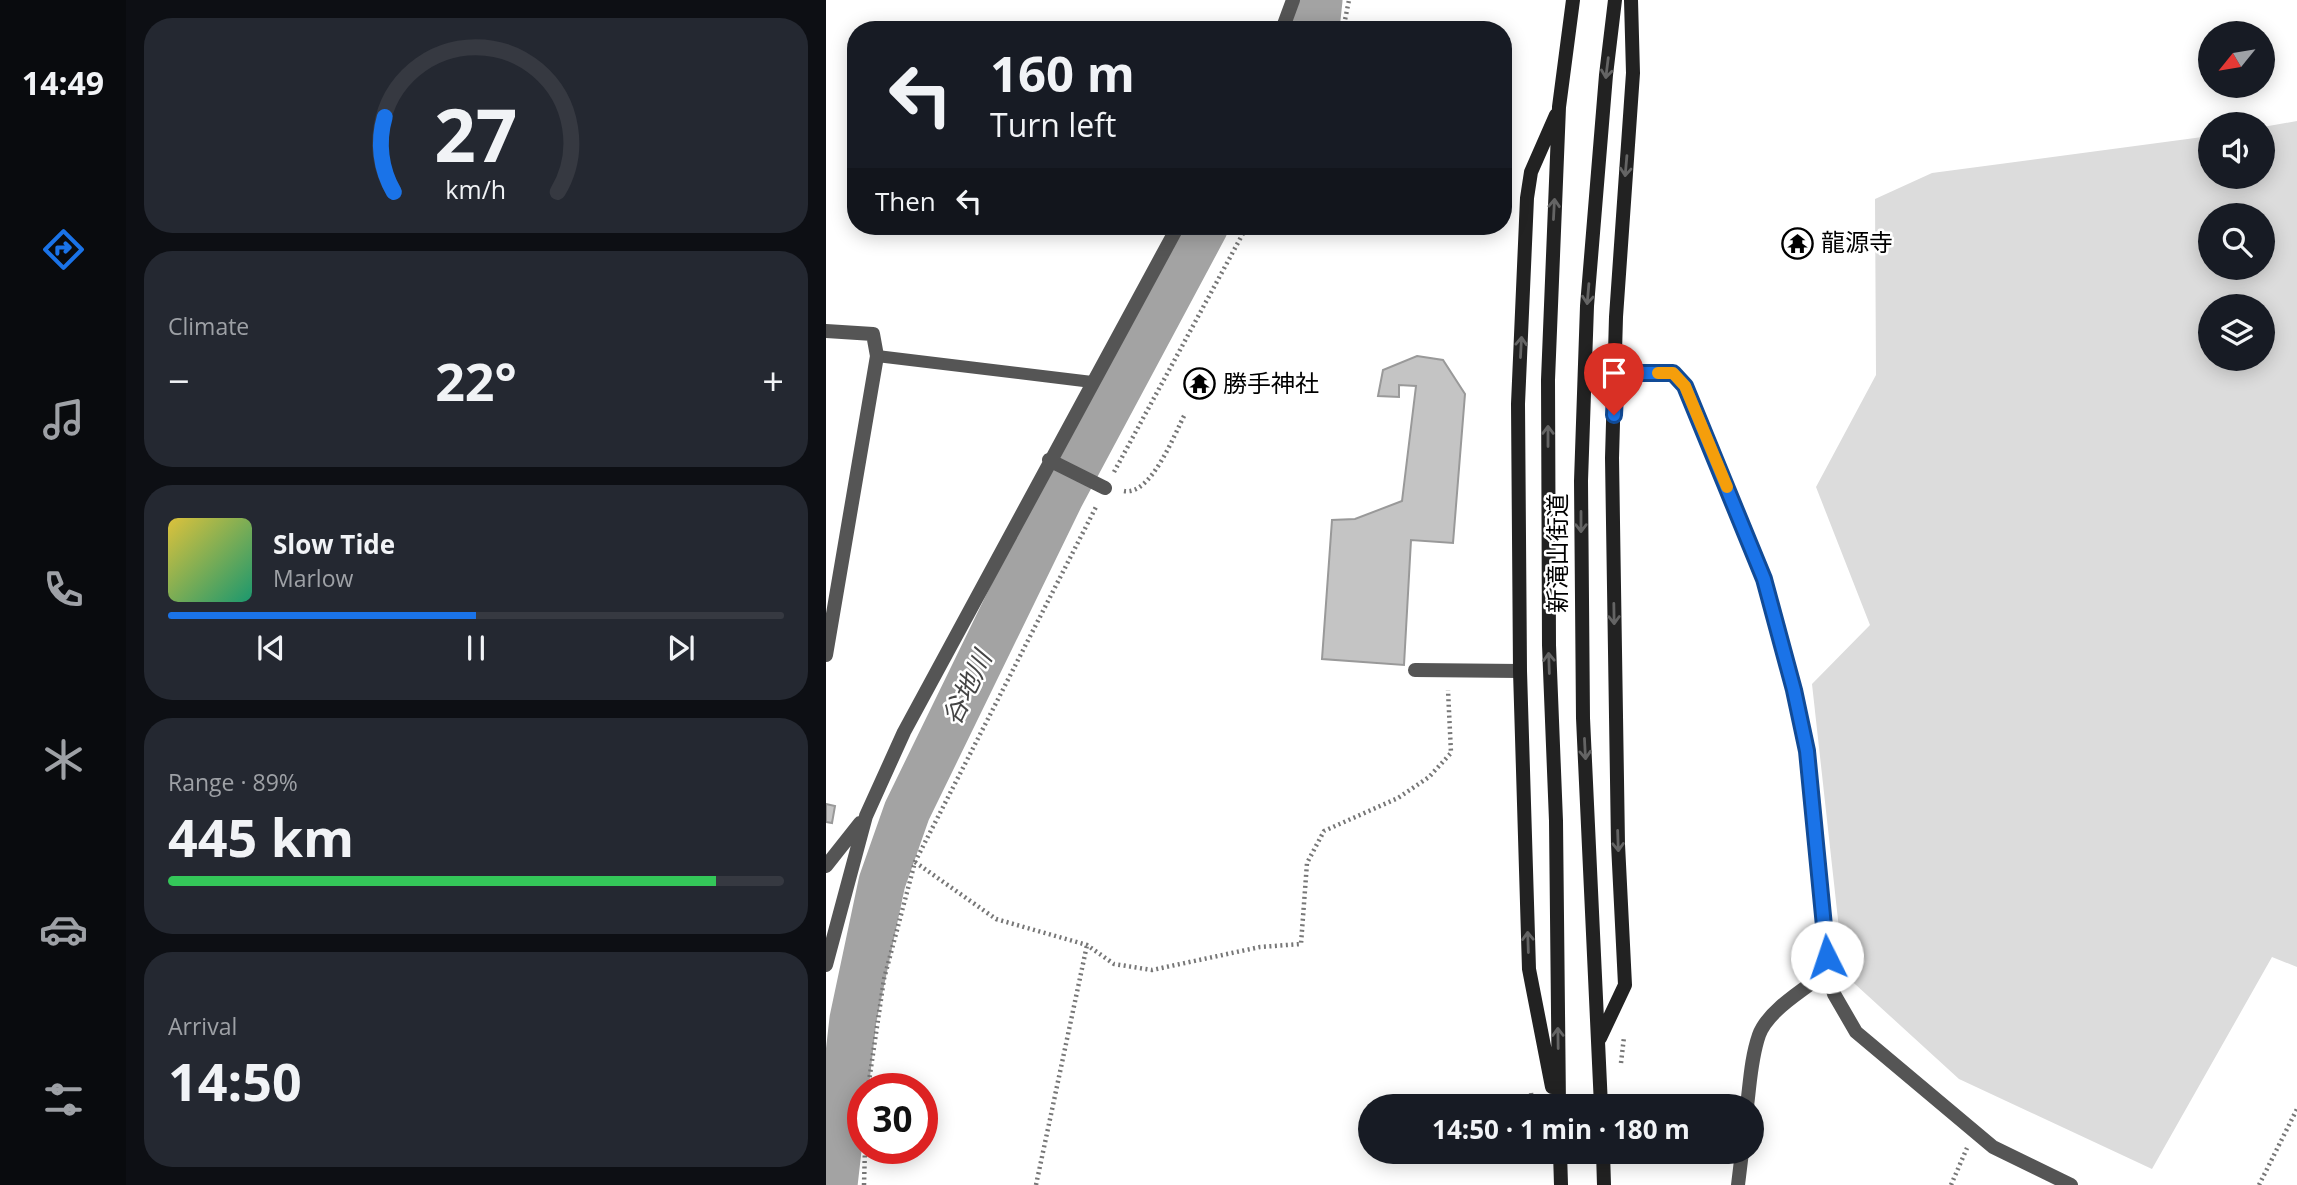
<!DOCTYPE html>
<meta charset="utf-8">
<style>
body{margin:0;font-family:"Open Sans","Noto Sans JP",sans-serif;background:#242831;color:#f1f3f6;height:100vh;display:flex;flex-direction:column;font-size:26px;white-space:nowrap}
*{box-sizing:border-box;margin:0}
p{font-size:23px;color:#9ea1a6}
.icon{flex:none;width:38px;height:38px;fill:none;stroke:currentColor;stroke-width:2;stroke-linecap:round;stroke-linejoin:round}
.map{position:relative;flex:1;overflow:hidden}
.side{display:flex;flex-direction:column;gap:18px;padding:18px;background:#0d0f14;width:700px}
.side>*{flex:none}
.top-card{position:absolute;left:21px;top:21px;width:665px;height:214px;border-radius:28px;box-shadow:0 4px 18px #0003;background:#171b24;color:#f1f3f6;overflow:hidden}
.needle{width:46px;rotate:240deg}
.buttons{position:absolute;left:1372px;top:21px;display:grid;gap:14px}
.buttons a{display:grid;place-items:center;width:77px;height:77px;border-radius:50%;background:#171b24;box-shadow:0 4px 18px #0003;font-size:35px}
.speed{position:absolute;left:21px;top:1073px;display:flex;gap:14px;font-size:35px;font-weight:700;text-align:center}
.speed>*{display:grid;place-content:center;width:91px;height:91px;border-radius:50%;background:#171b24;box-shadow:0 4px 18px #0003;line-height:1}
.speed .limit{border:10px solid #d22;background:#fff;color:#111}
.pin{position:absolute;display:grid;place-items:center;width:60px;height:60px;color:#fff;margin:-72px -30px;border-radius:50% 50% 50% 0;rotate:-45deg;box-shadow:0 0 7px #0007}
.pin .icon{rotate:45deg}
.me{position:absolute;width:77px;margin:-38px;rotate:356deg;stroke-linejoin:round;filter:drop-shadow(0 0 5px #0008)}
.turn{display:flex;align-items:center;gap:24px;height:147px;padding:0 28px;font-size:32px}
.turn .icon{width:91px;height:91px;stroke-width:2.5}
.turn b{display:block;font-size:49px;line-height:60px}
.then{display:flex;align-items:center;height:66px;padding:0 28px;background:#0003;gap:14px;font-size:26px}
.big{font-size:52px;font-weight:700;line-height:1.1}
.side .card{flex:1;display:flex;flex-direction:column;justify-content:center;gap:10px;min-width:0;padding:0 24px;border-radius:28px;background:#242831}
.side .dial{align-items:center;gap:0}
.dial svg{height:182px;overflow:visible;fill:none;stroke:#363941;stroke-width:7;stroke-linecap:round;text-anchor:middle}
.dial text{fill:#f1f3f6;stroke:none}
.song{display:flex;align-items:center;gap:21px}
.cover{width:84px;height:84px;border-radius:10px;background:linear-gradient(135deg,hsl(50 70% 55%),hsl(160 70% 35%))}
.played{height:7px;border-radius:4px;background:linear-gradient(90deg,#1a73e8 50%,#363941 50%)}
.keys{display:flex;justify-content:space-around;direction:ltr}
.heat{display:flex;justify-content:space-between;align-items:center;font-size:38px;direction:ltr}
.charge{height:10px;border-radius:5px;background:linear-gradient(90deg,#34c759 89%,#363941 0)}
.trip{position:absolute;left:532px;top:1094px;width:406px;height:70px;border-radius:35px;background:#171b24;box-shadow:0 4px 18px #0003;font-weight:700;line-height:70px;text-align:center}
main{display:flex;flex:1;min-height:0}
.tabs{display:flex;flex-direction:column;width:126px;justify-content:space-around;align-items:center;background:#090b0e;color:#9ea1a6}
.tabs .icon{width:49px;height:49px}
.tabs .on{color:#1a73e8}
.tabs b{font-size:32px;color:#f1f3f6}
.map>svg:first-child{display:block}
.green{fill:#dcdcdc;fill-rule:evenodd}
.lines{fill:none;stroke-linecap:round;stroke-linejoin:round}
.river{stroke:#a3a3a3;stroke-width:47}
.building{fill:#c4c4c4;stroke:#999;stroke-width:2}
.path{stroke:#777;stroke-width:4.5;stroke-dasharray:2 3.5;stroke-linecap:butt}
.lane{stroke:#555;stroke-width:12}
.street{stroke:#555;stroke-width:14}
.secondary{stroke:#222;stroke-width:14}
.oneway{stroke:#646464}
.route-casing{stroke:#114b97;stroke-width:18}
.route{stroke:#1a73e8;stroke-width:12}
.slow{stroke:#f59e0b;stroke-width:12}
.labels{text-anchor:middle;stroke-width:5;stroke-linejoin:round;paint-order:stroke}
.poi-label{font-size:24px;fill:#000;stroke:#fff;text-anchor:start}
.street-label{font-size:24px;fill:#000;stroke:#fff}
.water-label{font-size:26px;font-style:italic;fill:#444;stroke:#fff}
</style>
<main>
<nav class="tabs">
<b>14:49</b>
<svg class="icon on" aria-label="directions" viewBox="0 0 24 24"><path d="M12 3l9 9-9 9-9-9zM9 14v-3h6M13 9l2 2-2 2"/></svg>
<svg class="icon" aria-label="music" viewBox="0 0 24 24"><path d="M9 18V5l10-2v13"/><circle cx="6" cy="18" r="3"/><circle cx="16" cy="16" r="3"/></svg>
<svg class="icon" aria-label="phone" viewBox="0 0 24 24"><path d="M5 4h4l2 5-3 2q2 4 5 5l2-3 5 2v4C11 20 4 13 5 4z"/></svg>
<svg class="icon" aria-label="climate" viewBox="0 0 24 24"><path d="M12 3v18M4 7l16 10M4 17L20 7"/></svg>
<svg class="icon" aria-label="car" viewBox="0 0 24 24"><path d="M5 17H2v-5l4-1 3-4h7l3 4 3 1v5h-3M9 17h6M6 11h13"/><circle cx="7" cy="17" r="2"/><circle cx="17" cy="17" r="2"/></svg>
<svg class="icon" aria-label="filters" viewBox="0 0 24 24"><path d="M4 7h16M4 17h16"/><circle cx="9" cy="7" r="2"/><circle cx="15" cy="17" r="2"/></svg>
</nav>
<section class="side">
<div class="card dial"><svg viewBox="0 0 100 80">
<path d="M14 69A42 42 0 1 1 86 69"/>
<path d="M14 69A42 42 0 0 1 10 36" stroke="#1a73e8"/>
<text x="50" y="56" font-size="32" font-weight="700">27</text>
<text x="50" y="72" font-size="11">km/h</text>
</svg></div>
<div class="card"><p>Climate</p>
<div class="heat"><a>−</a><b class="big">22°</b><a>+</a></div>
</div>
<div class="card">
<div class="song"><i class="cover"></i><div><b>Slow Tide</b><p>Marlow</p></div></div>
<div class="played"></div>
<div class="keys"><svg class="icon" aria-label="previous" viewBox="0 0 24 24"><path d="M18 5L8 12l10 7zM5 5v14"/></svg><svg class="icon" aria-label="pause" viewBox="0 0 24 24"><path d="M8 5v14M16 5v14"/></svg><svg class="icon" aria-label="next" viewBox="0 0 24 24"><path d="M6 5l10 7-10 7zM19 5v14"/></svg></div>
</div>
<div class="card"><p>Range · 89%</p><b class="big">445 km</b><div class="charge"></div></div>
<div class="card"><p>Arrival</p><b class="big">14:50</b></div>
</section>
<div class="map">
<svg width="1471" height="1185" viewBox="0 0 1471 1185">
<rect width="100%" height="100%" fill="#fff"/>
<path class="green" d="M1471 121V967L1446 957 1326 1169 1133 1079 1018 974 986 684 1044 625 990 487 1050 375 1049 199 1106 173 1384 136V177H1437V127ZM1384 215H1437V268H1384ZM1384 306H1437V359H1384Z"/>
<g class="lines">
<path class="river" d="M485 30 491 19 493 0
M8 1185 27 1019 56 882 81 811 234 497 379 226"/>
</g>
<path class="building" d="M591 356 617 360 639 394 627 543 585 540 578 665 496 659 506 520 529 519 576 501 590 386 573 385V397L552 396 557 370Z
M0 804 9 806 6 823 0 822Z"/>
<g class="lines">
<path class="path" d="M517 30 523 0
M288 472 421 226
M298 491C325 496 348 435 359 414
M89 862 170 919 261 945 288 964 326 970 434 947 475 944 481 863 498 831 572 798 603 777 625 753 622 690
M795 1063 798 1037
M42 1088 58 979 89 862 271 505
M705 1093 707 1106
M38 1185 39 1148
M210 1185 261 945
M1125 1185 1141 1148
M1433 1185 1471 1109"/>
<path class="lane" d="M51 356 266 382"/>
<path class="street" d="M456 30 467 0
M0 331 47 334 51 356 0 655
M790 372 847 373 859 386 938 579 968 690 981 751 1001 972 1008 994 1030 1032 1167 1147 1245 1185
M223 460 279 488
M589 670 694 671
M0 866 34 823
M0 965 40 816 78 732 352 226
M921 1106C924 1083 925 1058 933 1035 942 1010 980 988 1001 972
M912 1185 916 1152"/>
<path class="secondary" d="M774 1038 799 985 792 844 786 458 790 317 807 73 805 0
M726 1087 703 969 694 671 692 404 701 198 705 172 730 115
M733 1106 730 821 723 645 722 380 733 107 747 0
M775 1106 757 718 755 481 761 306 780 75 789 0
M734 1152 735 1185
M777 1152 778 1185"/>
</g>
<defs><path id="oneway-shaft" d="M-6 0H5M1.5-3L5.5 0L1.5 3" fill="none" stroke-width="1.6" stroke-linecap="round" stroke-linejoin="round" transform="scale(1.75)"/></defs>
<g class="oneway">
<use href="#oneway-shaft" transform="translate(781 68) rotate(97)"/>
<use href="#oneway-shaft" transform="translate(800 166) rotate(95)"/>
<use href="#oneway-shaft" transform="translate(728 209) rotate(-87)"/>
<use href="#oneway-shaft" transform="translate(762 294) rotate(95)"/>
<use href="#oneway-shaft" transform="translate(695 347) rotate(-87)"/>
<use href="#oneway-shaft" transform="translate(722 436) rotate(-90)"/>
<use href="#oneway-shaft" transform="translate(755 522) rotate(90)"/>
<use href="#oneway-shaft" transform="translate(788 614) rotate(89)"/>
<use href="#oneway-shaft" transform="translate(723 663) rotate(-92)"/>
<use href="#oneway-shaft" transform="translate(759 749) rotate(87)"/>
<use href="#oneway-shaft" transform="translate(792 841) rotate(88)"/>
<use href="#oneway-shaft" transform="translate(702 942) rotate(-92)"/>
<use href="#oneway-shaft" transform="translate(732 1038) rotate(-91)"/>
</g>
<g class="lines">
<defs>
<path id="route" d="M788 415 790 373H847L859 386 938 579 968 690 981 751 1001 957"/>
</defs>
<use href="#route" class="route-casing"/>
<use href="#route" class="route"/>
<path class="slow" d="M832 373H847L859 386 901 487"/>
</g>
<defs>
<symbol id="temple-ring" viewBox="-11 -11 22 22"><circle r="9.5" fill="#fff" stroke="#000" stroke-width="1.5"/><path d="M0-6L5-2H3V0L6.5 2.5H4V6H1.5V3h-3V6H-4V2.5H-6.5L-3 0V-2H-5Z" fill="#000"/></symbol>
</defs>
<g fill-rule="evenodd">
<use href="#temple-ring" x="954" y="226" width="35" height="35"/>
<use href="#temple-ring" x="356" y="366" width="35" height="35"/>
</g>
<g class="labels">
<g class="poi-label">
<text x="995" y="251">龍源寺</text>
<text x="397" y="392">勝手神社</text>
</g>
<g class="street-label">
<text transform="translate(732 553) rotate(-90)" y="8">新滝山街道</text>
</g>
<g class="water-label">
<text transform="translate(141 688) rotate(-64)" y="9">谷地川</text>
</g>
</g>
</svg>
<div class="buttons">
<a><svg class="needle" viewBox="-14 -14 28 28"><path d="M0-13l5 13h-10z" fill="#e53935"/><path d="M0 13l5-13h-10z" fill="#9ea1a6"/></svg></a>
<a><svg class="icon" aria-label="sound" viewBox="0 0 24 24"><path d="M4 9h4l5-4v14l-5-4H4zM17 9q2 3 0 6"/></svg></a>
<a><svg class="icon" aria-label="search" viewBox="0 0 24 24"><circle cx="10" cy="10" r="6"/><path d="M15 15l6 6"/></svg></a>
<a><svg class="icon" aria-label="layers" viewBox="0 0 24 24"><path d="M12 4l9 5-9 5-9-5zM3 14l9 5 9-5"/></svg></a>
</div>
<div class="speed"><div class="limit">30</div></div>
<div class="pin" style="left:788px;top:415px;background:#d93025"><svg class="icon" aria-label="arrive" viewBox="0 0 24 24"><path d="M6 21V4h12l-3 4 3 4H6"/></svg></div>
<svg class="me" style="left:1001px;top:957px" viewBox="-20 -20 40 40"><circle r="19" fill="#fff"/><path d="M0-13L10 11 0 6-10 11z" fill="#1a73e8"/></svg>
<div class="trip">14:50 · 1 min · 180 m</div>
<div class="top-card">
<div class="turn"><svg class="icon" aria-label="left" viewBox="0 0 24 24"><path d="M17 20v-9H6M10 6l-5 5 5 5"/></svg><div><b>160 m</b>Turn left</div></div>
<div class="then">Then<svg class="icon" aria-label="left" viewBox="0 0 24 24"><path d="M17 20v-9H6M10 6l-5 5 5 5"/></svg></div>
</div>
</div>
</main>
